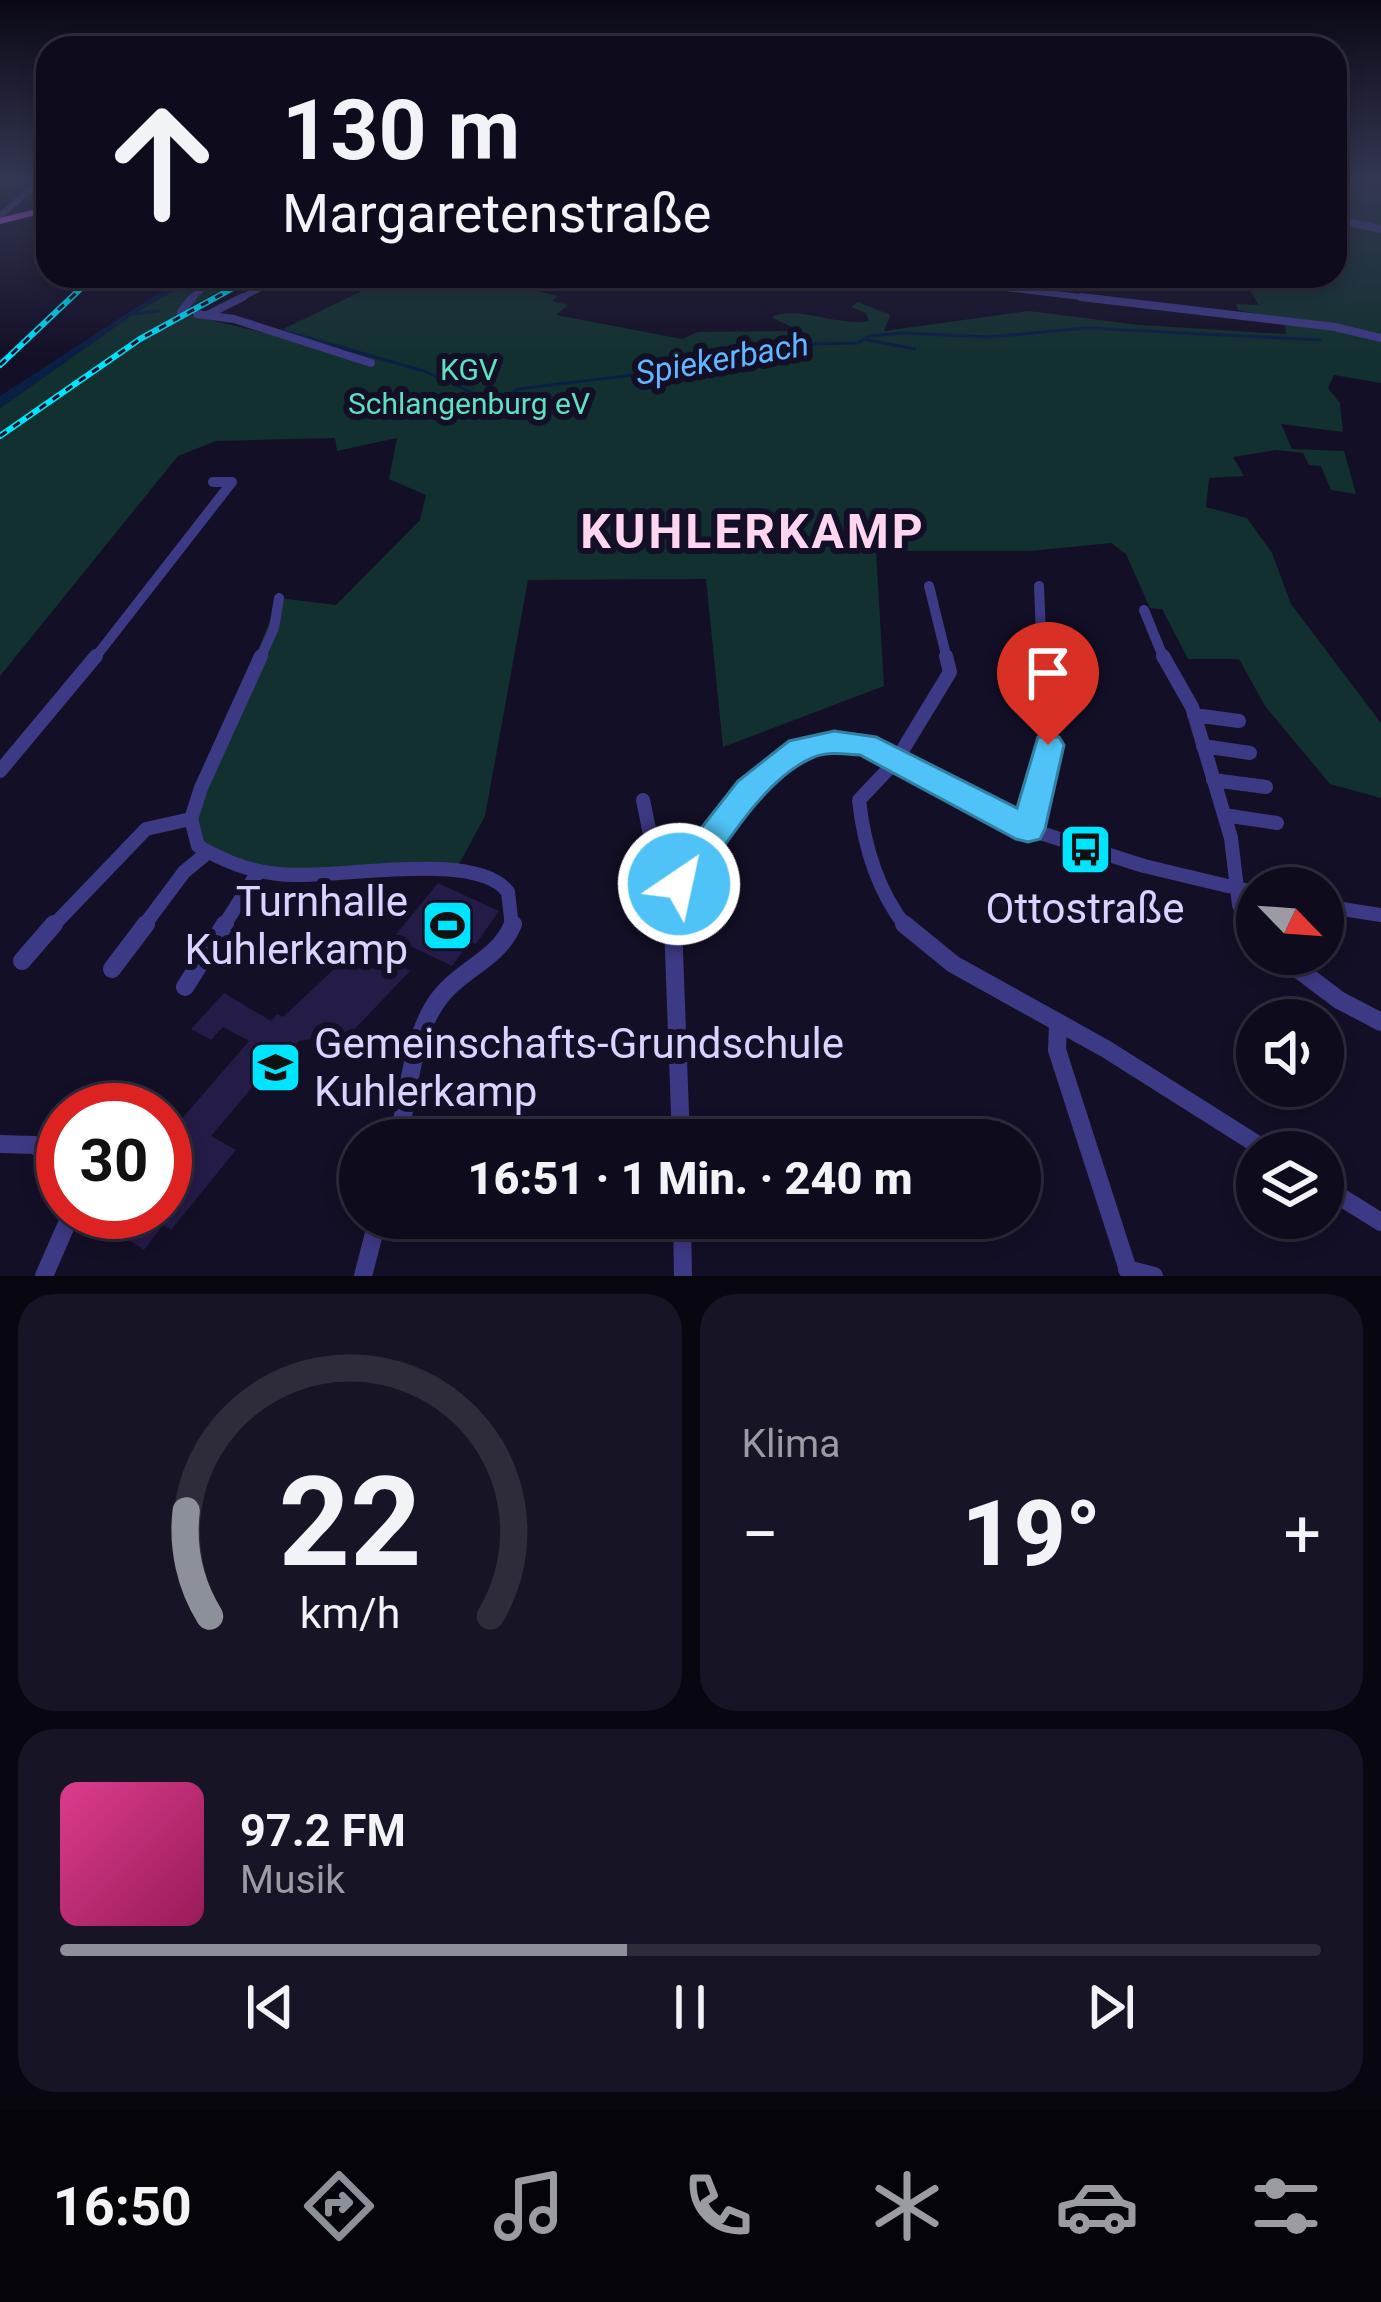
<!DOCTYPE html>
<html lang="de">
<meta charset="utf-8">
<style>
body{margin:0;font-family:Roboto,sans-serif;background:#171425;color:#f1f3f6;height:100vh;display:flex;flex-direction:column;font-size:45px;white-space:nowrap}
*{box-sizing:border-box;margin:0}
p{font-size:39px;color:#9b9ba3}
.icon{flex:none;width:66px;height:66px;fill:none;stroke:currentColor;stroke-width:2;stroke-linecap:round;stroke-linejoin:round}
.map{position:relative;height:1276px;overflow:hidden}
.side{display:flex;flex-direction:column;gap:18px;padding:18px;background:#08060f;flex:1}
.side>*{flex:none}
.banner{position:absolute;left:36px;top:36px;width:1311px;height:252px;border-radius:36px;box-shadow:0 6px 18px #0003,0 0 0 3px #2e2b3b;background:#0e0b1c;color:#f1f3f6;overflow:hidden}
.needle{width:78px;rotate:115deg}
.buttons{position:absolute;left:1236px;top:867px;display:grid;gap:24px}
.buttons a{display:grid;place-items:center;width:108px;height:108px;border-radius:50%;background:#0e0b1c;box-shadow:0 6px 18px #0003,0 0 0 3px #2e2b3b;font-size:60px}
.speed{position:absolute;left:36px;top:1083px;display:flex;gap:24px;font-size:60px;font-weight:700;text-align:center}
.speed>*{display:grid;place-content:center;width:156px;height:156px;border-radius:50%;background:#0e0b1c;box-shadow:0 6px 18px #0003,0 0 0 3px #2e2b3b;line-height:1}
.speed .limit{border:18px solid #d22;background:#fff;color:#111}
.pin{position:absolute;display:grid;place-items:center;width:102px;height:102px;color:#fff;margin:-123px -51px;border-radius:50% 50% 50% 0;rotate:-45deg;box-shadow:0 0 12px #0007}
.pin .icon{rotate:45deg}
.me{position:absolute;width:132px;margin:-66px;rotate:34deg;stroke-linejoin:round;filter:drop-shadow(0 0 9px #0008)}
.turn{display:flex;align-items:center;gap:42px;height:252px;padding:0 48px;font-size:54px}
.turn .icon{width:156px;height:156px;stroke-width:2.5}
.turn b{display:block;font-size:84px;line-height:102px}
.big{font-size:90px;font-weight:800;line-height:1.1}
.side .card{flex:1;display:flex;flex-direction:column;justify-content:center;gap:18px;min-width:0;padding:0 42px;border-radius:36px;background:#171425}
.side .dial{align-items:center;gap:0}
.dial svg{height:312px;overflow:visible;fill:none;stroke:#2e2b3b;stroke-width:7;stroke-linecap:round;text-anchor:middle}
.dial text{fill:#f1f3f6;stroke:none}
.song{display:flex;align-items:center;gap:36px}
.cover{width:144px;height:144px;border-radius:18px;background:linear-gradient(135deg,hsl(330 70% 55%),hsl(330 70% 35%))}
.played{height:12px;border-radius:6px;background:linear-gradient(90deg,#8c9099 45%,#2e2b3b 45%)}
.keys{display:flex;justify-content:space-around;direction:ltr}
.heat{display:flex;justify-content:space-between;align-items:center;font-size:66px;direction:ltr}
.side .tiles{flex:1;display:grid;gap:18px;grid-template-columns:1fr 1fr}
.card:last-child{grid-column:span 2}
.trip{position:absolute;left:339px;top:1119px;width:702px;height:120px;border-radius:60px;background:#0e0b1c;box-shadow:0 6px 18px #0003,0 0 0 3px #2e2b3b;font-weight:800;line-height:120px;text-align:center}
.dock{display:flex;height:192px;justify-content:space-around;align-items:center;background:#06040b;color:#9b9ba3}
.dock .icon{width:84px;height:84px}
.dock .selected{color:#8c9099}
.dock b{font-size:54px;color:#f1f3f6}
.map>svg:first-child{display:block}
.green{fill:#12302f}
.water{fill:#0a1f44}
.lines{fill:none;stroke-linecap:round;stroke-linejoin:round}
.stream{stroke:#0a1f44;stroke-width:3}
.building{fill:#241b47}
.minor-far4{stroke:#3d3a85;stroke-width:6}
.minor-far3{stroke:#3d3a85;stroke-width:8}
.minor-far2{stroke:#3d3a85;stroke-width:10}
.minor-far1{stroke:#3d3a85;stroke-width:14}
.minor{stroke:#3d3a85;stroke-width:18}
.tertiary{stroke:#3d3a85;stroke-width:8}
.primary{fill:#c25bff;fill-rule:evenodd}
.rail-casing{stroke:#00e5ff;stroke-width:6}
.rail{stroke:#130f26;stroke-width:3;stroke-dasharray:8;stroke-linecap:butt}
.route{fill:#4fc3f7;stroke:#337fa1;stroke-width:3}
.labels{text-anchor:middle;stroke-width:12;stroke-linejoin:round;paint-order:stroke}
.far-park-label{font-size:30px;fill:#5fe0c0;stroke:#130f26}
.far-water-label{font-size:33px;font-style:italic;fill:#62b6ff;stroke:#130f26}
.near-poi-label{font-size:42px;fill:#d9d4ff;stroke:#130f26;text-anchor:end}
.district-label{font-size:48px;font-weight:bold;letter-spacing:3px;fill:#ffd6f0;stroke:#130f26}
</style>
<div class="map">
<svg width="1381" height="1276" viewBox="0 0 1381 1276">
<rect width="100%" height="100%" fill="#130f26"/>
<path class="green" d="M1335 180H1381V383L1334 375 1328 388 1340 403 1343 432 1281 424 1292 449 1344 451 1356 494 1331 490 1321 466 1309 465 1303 453 1276 450 1233 457 1244 476 1209 478 1206 507 1247 518 1272 553 1291 604 1381 723V798L1330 784 1265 706 1239 659H1188L1162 609 1150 608 1126 554 1111 543 1030 551H876L884 686 723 747 706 579 528 580 485 816 457 868 275 874 208 853 191 819 279 598 336 605 420 520 426 495 389 479 397 438 337 451 335 438 216 441 178 456 0 676V408L135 313 199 276H246L180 313 364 356 281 330 393 276H480L557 296 552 301 568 305 556 315 682 339 698 332 799 331 772 317C798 305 837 327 869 321L866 313 851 307 858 302 890 315 884 331 1029 311 1139 325 1286 334 1284 319 1238 310 1236 304 1259 305 1250 291 1226 289 1190 276H1335Z"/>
<path class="water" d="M185 276H199L138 311 0 408V396Z"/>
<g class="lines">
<path class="stream" d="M134 314 158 311
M281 330 424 371 480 396 505 398 518 389 666 371 747 345 858 343 869 336 902 333 989 337 1087 328 1320 340
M868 340 915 349"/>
</g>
<path class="building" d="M438 883 499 911 476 944 470 942 452 966 393 938Z
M365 940 410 971 351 1033 299 1041 278 1065 273 1063 211 1136 236 1150 171 1230 163 1225 144 1250 114 1230 128 1212H165V1168L186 1142 173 1134 182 1124 179 1122 249 1041 223 1027 211 1040 191 1029 224 993 271 1021 277 1014 283 1017Z"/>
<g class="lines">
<path class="minor-far4" d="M0 216 41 180
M668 276H714
M758 276 946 281 1106 300
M189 300 218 276
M237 300 285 276"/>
<path class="minor-far3" d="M1081 297 1335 327 1381 338
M181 312 193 297
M197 314 234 319 371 363
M209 314 243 297"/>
<path class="minor-far2" d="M929 586 947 659
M1039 586 1042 659
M1144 610 1164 659
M94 659 232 482H213
M260 659 274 628 279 598"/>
<path class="minor-far1" d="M261 656 201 788 191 819 198 846C224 861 248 871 278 874 333 881 475 848 508 892L512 927
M1163 656 1192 707 1231 838 1239 905 1254 927
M1194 715 1239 721
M1203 746 1250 753
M0 771 96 656
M1213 780 1266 787
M643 800 657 868 679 884
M1224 815 1277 823
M1028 829 1059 703 1042 656
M1323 906 1381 915
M52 927 146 829 191 819
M143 927 184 872 207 853
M223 927 258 872
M673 927 679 884 749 790 800 749 834 742 865 745 1028 829 1144 866 1257 893
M906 927C877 890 864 846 859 800L896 761 950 672 946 656"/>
<path class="minor" d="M673 924 681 1140
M904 924 953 964 1106 1049 1269 1152
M1252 924 1257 931
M1278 954 1339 1000 1381 1022
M22 961 54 924
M112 969 146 924
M185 987 225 924
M1058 1024 1057 1050 1130 1276
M398 1140C409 1096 411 1032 441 996 463 968 499 959 513 924
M0 1144 34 1145 63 1161
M1323 1186 1381 1222
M682 1218 683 1276
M1127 1269 1154 1276
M44 1276 72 1212
M363 1276 378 1218"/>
<path class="tertiary" d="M1335 219 1381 229"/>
<path class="primary" d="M48 206V212L0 224V218Z"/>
<defs>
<path id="rail" d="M0 365 94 276
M0 436 140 339 255 276"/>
</defs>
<use href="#rail" class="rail-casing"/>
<use href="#rail" class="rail"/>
</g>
<linearGradient id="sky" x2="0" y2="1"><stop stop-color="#0a0815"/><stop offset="0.5" stop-color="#333752"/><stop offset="1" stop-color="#333752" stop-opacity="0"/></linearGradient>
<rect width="1381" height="359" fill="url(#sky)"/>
<path class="route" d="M834 731 876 737 1017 808 1038 737H1059L1064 745 1045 829 1040 839 1028 842 1016 839 860 755C844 754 827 751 812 758 763 779 722 851 691 894L679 898 666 894 661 884 666 873 738 781 789 741Z"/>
<defs>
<symbol id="bus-square" viewBox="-11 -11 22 22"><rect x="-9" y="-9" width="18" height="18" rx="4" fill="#00e5ff" stroke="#130f26"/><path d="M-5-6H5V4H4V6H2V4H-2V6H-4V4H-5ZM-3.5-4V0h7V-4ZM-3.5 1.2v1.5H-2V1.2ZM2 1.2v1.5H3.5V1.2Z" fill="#111"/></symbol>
<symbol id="stadium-square" viewBox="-11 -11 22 22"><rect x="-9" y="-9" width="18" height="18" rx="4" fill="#00e5ff" stroke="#130f26"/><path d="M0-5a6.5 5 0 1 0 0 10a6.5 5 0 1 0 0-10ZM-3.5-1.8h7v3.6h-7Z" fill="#111"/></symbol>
<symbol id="school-square" viewBox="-11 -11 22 22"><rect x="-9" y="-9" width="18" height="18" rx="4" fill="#00e5ff" stroke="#130f26"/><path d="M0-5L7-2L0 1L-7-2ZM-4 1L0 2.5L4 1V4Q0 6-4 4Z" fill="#111"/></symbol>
</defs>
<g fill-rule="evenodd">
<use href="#bus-square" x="1056" y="820" width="59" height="59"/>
<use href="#stadium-square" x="418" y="896" width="59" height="59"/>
<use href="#school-square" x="246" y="1038" width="59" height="59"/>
</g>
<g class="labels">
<g class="far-park-label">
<text x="469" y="380">KGV<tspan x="469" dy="34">Schlangenburg eV</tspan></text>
</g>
<g class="far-water-label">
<text transform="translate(722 358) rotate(-10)" y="12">Spiekerbach</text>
</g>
<g class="near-poi-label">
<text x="408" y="916">Turnhalle<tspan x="408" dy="48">Kuhlerkamp</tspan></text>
<text x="1085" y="923" text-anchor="middle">Ottostraße</text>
<text x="314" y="1058" text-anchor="start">Gemeinschafts-Grundschule<tspan x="314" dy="48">Kuhlerkamp</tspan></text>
</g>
<g class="district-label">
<text x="753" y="548">KUHLERKAMP</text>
</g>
</g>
</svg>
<div class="buttons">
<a><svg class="needle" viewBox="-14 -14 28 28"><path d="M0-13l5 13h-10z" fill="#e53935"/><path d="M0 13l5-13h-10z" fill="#9b9ba3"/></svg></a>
<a><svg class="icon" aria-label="sound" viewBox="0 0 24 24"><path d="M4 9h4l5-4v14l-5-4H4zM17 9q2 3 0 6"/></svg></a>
<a><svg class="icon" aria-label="layers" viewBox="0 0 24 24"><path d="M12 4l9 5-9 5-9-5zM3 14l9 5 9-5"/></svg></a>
</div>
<div class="speed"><div class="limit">30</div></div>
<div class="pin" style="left:1048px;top:745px;background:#d93025"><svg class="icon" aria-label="arrive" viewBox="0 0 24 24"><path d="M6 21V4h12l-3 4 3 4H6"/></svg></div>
<svg class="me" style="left:679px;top:884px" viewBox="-20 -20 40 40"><circle r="17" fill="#4fc3f7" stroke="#fff" stroke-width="3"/><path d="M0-11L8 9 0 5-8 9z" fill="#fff"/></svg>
<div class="trip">16:51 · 1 Min. · 240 m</div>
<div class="banner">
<div class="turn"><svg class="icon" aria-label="ahead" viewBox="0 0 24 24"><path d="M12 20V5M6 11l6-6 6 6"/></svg><div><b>130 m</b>Margaretenstraße</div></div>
</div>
</div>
<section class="side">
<div class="tiles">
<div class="card dial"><svg viewBox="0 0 100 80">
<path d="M14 69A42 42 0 1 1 86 69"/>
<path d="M14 69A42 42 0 0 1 8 42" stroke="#8c9099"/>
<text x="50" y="56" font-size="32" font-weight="700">22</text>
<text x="50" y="72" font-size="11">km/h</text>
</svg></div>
<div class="card"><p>Klima</p>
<div class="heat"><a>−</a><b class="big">19°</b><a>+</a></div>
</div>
<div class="card">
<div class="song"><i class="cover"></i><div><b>97.2 FM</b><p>Musik</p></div></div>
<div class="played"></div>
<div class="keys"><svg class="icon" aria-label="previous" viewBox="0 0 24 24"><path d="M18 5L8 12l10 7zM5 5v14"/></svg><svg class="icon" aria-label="pause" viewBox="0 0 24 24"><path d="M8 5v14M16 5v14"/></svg><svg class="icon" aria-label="next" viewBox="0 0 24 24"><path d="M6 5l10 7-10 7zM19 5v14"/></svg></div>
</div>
</div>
</section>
<nav class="dock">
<b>16:50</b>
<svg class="icon selected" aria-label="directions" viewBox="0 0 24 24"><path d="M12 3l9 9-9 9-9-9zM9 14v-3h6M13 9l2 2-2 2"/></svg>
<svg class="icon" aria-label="music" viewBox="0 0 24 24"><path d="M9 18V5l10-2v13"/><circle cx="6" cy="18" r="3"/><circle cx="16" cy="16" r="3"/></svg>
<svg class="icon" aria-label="phone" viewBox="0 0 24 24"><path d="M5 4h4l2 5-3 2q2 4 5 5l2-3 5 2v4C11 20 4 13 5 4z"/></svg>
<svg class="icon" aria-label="climate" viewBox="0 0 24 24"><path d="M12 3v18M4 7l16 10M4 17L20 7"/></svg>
<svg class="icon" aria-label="car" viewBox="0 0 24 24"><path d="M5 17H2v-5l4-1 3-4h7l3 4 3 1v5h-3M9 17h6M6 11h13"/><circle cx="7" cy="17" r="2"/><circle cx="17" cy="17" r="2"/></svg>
<svg class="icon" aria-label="filters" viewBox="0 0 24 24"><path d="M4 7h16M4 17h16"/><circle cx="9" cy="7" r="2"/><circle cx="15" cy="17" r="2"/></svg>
</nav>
